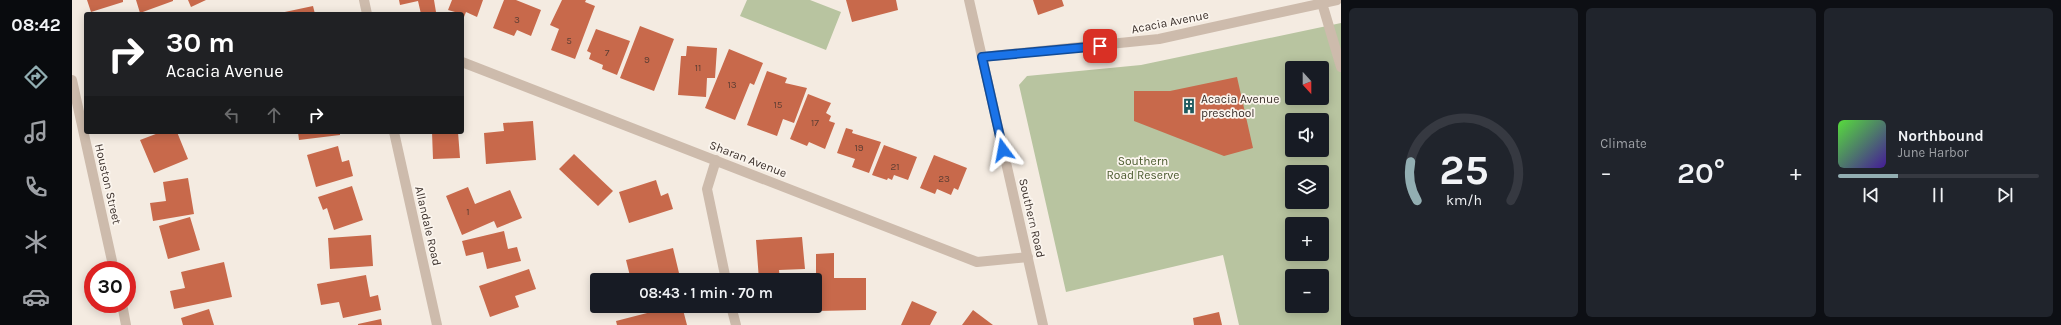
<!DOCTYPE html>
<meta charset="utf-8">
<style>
body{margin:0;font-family:Karla,sans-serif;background:#20242c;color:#f1f3f6;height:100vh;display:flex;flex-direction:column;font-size:15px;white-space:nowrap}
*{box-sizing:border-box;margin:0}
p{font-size:13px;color:#9ea1a6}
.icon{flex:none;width:22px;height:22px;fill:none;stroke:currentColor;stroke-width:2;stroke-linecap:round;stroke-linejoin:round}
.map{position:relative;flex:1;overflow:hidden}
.side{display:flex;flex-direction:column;gap:8px;padding:8px;background:#0d0f14;width:720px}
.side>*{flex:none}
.banner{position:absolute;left:12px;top:12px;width:380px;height:122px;border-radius:4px;box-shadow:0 2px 10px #0003;background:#202124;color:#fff;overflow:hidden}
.needle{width:26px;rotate:159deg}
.buttons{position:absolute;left:1213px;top:61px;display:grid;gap:8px}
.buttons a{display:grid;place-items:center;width:44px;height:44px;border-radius:4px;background:#171b24;box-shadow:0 2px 10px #0003;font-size:20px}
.speed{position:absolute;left:12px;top:261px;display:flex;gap:8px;font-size:20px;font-weight:700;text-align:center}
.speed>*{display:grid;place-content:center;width:52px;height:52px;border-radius:50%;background:#171b24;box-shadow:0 2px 10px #0003;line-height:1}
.speed .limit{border:6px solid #d22;background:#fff;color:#111}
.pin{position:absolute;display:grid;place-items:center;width:34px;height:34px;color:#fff;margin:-17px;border-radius:8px;box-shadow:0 2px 6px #0006}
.me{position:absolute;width:44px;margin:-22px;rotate:347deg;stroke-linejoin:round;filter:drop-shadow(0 0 3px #0008)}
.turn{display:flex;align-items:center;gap:14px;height:84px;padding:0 16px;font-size:18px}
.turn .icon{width:52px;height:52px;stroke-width:2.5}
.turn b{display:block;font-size:28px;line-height:34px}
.lanes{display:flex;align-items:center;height:38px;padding:0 16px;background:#0003;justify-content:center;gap:20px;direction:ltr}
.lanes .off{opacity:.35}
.big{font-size:30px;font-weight:600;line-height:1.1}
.side .card{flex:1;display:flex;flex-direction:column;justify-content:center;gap:6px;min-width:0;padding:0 14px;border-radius:6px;background:#20242c}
.side .dial{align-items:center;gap:0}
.dial svg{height:104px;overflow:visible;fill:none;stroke:#363941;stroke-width:7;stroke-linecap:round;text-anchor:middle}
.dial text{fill:#f1f3f6;stroke:none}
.song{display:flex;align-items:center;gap:12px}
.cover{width:48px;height:48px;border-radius:6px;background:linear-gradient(135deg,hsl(110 70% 55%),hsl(260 70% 35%))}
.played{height:4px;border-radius:2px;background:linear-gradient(90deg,#92aeb2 30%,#363941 30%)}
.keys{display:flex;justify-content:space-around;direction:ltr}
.heat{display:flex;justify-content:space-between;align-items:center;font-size:22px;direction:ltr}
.side .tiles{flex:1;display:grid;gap:8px;grid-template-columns:repeat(3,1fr)}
.trip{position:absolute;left:518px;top:273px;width:232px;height:40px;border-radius:4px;background:#171b24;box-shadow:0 2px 10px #0003;font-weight:600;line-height:40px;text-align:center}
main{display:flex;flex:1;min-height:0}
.tabs{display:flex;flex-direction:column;width:72px;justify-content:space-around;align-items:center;background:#090b0e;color:#9ea1a6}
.tabs .icon{width:28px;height:28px}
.tabs .active{color:#92aeb2}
.tabs b{font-size:18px;color:#f1f3f6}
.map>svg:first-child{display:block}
.green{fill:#b8c4a0;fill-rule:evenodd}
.building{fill:#c8694b}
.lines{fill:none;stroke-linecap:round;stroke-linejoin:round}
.minor{stroke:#cdbbac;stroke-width:10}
.route-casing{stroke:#114b97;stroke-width:10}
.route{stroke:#1a73e8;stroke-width:7}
.labels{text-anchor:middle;stroke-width:3.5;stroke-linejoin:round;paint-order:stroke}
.number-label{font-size:10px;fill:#5e3e33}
.street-label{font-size:12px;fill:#3b302b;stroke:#fbf5ee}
.poi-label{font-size:12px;fill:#3b302b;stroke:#fbf5ee;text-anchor:start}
.park-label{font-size:12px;fill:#4a5a2e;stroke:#fbf5ee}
</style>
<main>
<nav class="tabs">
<b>08:42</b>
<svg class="icon active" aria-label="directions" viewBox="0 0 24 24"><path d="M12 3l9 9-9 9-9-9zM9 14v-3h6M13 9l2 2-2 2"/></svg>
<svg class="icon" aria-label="music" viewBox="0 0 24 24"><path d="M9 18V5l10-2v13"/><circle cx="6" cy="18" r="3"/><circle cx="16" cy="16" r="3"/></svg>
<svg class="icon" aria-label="phone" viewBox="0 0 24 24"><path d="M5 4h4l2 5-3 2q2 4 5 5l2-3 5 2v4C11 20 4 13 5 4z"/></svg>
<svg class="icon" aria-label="climate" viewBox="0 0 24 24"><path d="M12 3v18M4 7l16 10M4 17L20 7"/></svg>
<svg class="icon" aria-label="car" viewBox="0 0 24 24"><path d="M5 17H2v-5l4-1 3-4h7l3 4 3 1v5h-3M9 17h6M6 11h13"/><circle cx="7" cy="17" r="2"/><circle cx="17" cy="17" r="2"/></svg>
</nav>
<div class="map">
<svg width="1269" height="325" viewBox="0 0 1269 325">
<rect width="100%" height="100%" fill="#f4ebe1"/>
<path class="green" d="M675 0H738L769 12 754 50 668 16Z
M1269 23V325H1167L1151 255 994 292 947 85 955 76 1069 65ZM1220 68H1250V98H1220ZM1220 120H1250V150H1220ZM1220 172H1250V202H1220ZM1220 224H1250V254H1220ZM1220 276H1250V306H1220Z"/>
<path class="building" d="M15 0H51V2L19 12Z
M64 0H101V1L68 13Z
M116 0H134L119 7Z
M327 0H362L364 12 349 14 346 1 328 5Z
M380 0H411L405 17 394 12 392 17 390 14 376 10Z
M432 0H444L469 10 459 36 445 30 442 36 421 28Z
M490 0H514L513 2 523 6 503 59 479 50 487 29 478 25Z
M774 0H824L826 10 780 22Z
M961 0H990L992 6 966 15Z
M241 6 243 14H208V13Z
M568 26 602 39 582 91 548 78Z
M524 29 558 41 545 75 530 69 531 65 517 59 519 53 515 51Z
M615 46 645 48 643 78H635L634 97 606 95 609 56H614Z
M657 49 691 63 682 85 678 83 663 120 633 108Z
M695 71 715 78 713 83 735 88 722 123 711 119 705 136 675 125Z
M1165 77 1181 148 1152 156 1062 121V91H1098Z
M736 94 759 103 754 113 759 116 757 121 763 123 753 149 737 142 735 146 718 139Z
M461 121 464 160 414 164 412 133 432 131 431 123Z
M774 128 781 130 780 133 809 142 797 173 780 167 783 159 765 153Z
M89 132H105L116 159 82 173 68 140Z
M226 132H268V135L227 140Z
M360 132H386L388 158 361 159Z
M812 145 845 157 836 180 822 175 820 180 816 178 815 180 800 175Z
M266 146 270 162 277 160 281 176 244 187 235 155Z
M502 154 541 191 526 206 487 169Z
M862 155 895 168 886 190 882 188 879 195 865 189 863 194 848 188Z
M116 178 122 214 81 221 78 203 94 201 91 182Z
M584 180 589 196 596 193 601 209 557 223 547 192Z
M280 186 291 220 262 230 255 208 251 210 246 197Z
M396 187 403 204 438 190 450 218 425 228 422 221 390 235 374 196Z
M118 217 128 250 96 259 87 226Z
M432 231 436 249 445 247 449 261 415 269 411 252 394 256 390 241Z
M299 235 301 266 258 269 256 238Z
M730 237 733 269 707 270 708 280H687L684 240Z
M601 248 607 273 579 280H559L554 260Z
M762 253V278H794V310L744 311V254Z
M152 262 160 297 102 309 98 291 113 288 109 272Z
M457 269 464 289 443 296 447 307 418 317 407 286Z
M294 275 298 297 306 295 309 310 271 318 267 302 249 305 245 284Z
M840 301 865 312 858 325H829Z
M577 306H610L615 325H545L544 321 579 312Z
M137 309 142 325H111L109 318Z
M901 310 921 325H890Z
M1147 312 1150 325H1122L1121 318Z
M309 319 310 325H286V324Z"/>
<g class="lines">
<path class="minor" d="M292 0 295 14
M897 0 971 325
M1250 3 1269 67
M910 57 1087 39 1265 0
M390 62 905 262 956 257
M0 80 42 270
M322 132 365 325
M644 160 635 189 654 280
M50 304 54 325
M659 306 664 325"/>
</g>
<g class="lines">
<defs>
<path id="route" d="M931 150 910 57 1028 46"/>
</defs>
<use href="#route" class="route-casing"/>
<use href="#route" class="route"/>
</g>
<defs>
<symbol id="building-bare" viewBox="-9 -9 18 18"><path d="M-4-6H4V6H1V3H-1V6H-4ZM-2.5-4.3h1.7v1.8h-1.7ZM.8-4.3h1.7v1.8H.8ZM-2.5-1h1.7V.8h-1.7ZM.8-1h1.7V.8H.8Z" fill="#1f5a5e" stroke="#fbf5ee" stroke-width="2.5" paint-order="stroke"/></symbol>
</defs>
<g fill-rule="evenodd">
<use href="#building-bare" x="1106" y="95" width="22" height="22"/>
</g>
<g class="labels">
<g class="number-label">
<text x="445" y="23">3</text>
<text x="497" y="44">5</text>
<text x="535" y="56">7</text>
<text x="575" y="63">9</text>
<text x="626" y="71">11</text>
<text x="660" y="88">13</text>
<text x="706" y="108">15</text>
<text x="743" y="126">17</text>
<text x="787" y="151">19</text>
<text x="823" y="170">21</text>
<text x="872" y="182">23</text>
<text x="396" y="215">1</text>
</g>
<g class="street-label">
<text transform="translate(1098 22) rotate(-11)" y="4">Acacia Avenue</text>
<text transform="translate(676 159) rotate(21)" y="4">Sharan Avenue</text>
<text transform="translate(36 184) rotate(77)" y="4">Houston Street</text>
<text transform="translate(960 218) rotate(77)" y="4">Southern Road</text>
<text transform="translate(356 226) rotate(77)" y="4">Allandale Road</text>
</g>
<g class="poi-label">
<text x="1129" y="103">Acacia Avenue<tspan x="1129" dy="14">preschool</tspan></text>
</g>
<g class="park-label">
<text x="1071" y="165">Southern<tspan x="1071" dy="14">Road Reserve</tspan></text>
</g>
</g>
</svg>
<div class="buttons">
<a><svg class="needle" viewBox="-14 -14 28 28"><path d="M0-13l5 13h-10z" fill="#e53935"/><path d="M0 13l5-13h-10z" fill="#9ea1a6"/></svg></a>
<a><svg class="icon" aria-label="sound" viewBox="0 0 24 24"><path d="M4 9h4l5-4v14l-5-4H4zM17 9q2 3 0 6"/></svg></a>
<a><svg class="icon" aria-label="layers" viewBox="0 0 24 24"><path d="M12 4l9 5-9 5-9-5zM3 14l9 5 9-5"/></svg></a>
<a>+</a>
<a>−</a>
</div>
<div class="speed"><div class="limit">30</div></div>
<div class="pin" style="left:1028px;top:46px;background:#d93025"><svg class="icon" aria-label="arrive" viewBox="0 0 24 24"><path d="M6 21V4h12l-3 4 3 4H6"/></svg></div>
<svg class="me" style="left:931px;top:150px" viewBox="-20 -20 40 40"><path d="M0-17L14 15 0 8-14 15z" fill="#1a73e8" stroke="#fff" stroke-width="4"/></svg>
<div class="trip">08:43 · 1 min · 70 m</div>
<div class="banner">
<div class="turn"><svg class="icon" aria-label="right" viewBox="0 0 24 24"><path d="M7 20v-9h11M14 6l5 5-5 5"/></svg><div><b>30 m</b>Acacia Avenue</div></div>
<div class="lanes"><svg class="icon off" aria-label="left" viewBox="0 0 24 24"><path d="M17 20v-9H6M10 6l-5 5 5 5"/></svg><svg class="icon off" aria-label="ahead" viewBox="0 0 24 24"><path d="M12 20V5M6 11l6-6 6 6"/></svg><svg class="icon" aria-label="right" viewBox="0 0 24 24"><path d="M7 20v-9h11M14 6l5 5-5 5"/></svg></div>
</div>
</div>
<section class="side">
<div class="tiles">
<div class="card dial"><svg viewBox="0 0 100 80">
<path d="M14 69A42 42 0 1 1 86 69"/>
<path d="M14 69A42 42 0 0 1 9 39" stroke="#92aeb2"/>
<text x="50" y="56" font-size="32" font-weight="700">25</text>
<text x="50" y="72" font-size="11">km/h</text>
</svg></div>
<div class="card"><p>Climate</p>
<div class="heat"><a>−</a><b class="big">20°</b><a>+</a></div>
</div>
<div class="card">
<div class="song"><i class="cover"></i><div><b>Northbound</b><p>June Harbor</p></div></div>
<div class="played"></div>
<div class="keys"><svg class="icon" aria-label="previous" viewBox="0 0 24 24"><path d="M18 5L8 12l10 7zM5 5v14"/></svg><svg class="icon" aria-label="pause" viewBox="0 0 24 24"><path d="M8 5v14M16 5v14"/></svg><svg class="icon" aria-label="next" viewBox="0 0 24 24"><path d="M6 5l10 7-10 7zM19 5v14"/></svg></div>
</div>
</div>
</section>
</main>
